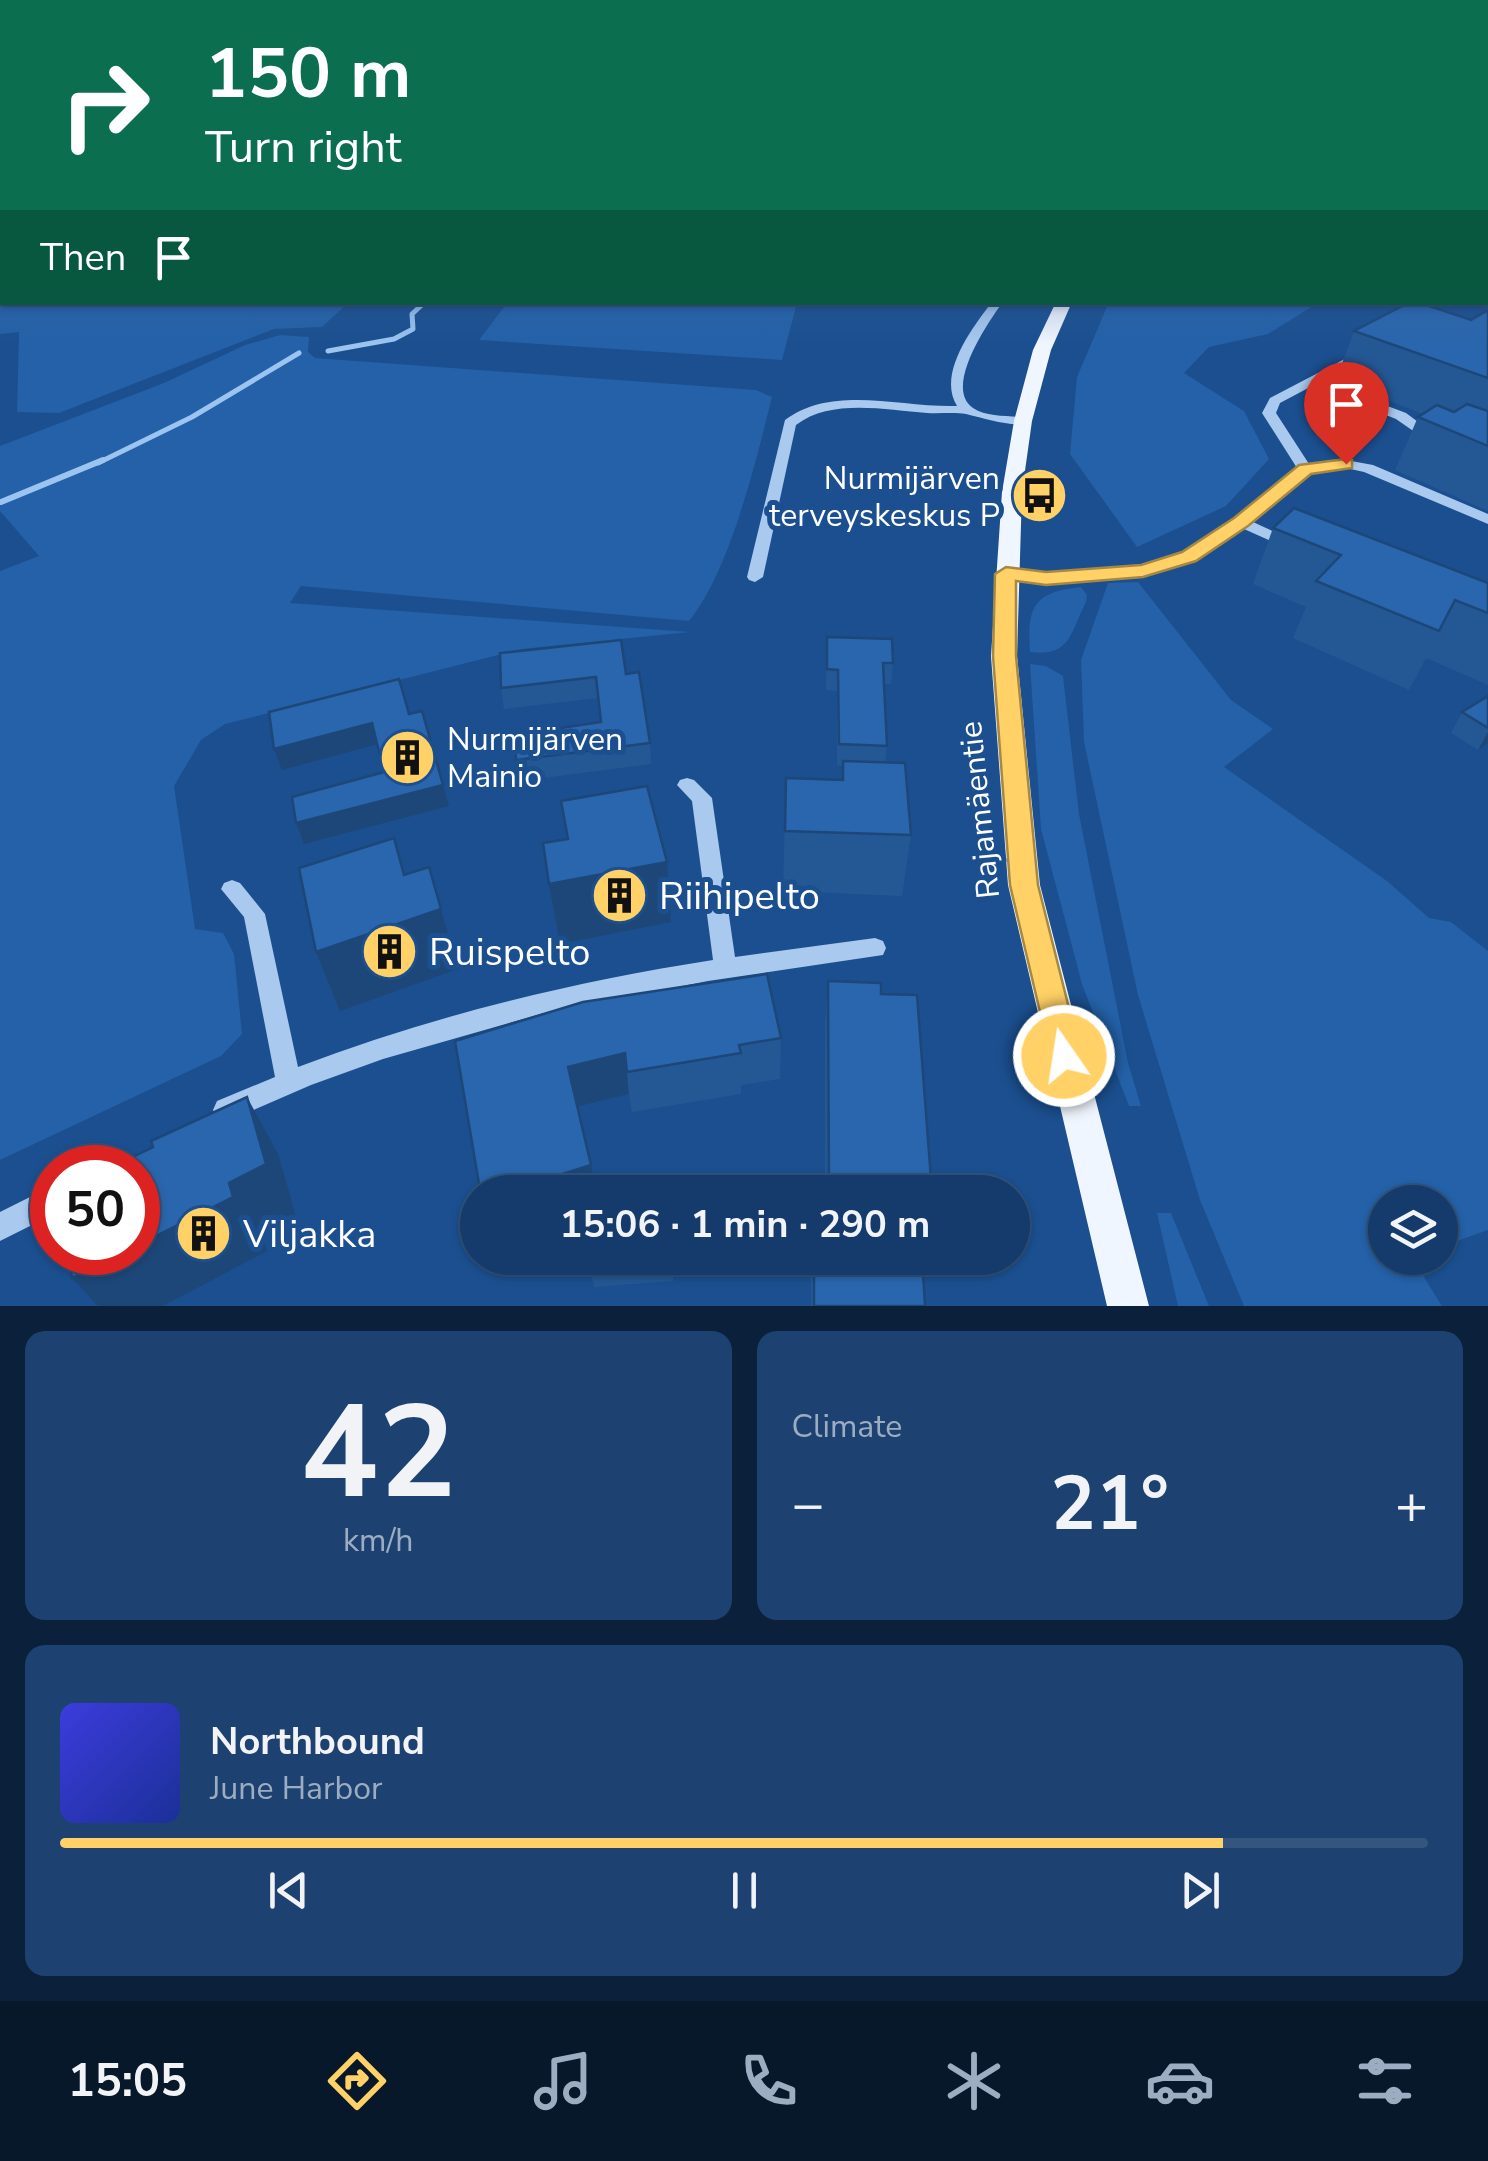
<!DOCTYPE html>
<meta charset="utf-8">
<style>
body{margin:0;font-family:"Nunito Sans",sans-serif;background:#1d4271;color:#f1f3f6;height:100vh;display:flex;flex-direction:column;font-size:38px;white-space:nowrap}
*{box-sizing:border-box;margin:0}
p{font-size:32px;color:#9dadc1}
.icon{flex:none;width:55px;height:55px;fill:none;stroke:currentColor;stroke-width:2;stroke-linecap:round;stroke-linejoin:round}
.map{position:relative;height:1306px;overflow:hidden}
.drawer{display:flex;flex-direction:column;gap:25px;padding:25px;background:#0b203b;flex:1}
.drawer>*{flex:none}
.banner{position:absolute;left:0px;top:0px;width:1490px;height:305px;box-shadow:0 2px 8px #0004,0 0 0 2px #33557e;background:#0b6e4f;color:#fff;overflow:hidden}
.tools{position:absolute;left:1368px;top:1185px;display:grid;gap:20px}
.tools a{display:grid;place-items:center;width:90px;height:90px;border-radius:50%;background:#143b6b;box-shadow:0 2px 8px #0004,0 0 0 2px #33557e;font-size:50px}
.speed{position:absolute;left:30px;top:1145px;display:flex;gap:20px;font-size:50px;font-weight:700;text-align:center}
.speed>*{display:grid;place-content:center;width:130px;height:130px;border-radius:50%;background:#143b6b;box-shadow:0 2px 8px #0004,0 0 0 2px #33557e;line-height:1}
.speed .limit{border:15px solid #d22;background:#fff;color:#111}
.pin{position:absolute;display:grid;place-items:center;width:85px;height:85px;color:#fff;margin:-102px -42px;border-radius:50% 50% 50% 0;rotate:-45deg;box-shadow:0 0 10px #0007}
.pin .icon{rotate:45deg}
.me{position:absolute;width:110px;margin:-55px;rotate:347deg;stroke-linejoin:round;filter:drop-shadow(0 0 8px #0008)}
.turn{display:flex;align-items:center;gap:35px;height:210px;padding:0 40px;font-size:45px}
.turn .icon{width:130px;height:130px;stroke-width:2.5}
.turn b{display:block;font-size:70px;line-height:85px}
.then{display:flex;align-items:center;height:95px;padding:0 40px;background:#0003;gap:20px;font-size:38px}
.big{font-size:75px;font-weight:700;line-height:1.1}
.drawer .card{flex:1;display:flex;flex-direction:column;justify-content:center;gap:15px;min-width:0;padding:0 35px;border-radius:20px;background:#1d4271}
.drawer .dial{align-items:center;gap:0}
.dial b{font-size:130px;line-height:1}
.song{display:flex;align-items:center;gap:30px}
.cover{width:120px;height:120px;border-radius:15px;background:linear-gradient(135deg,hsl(240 70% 55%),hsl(230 70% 35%))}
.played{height:10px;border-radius:5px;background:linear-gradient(90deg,#ffd166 85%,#33557e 85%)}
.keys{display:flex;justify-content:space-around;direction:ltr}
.heat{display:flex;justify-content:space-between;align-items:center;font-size:55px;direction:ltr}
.drawer .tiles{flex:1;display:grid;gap:25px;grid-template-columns:1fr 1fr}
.card:last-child{grid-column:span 2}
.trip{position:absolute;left:460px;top:1175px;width:570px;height:100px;border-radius:50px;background:#143b6b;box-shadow:0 2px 8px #0004,0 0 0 2px #33557e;font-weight:700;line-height:100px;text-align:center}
.dock{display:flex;height:160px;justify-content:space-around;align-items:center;background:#08182b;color:#9dadc1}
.dock .icon{width:70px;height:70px}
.dock .selected{color:#ffd166}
.dock b{font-size:45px;color:#f1f3f6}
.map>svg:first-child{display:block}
.green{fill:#2461a8}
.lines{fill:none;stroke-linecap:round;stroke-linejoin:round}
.stream-far1{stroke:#9cc4f0;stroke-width:5}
.stream{stroke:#9cc4f0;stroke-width:6}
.minor{fill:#a9c9ee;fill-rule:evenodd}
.major{fill:#f0f6ff;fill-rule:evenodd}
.wall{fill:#245895}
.shaded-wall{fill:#1d4779}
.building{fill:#2a66ad;stroke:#1d4779;stroke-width:2.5}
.route{fill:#ffd166;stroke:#a68842;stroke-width:2.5}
.labels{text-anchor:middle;stroke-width:10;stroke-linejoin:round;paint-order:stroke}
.poi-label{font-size:32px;fill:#fff;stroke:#1b4f8f;text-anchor:end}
.street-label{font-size:32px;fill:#fff;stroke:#1b4f8f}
.near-poi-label{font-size:38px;fill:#fff;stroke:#1b4f8f;text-anchor:start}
</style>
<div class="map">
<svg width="1488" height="1306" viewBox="0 0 1488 1306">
<rect width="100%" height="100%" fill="#1b4f8f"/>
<path class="green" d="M0 162 2 302 348 303 322 327 274 329 59 413 17 412 19 332 0 334Z
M1109 302 1318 303 1268 334 1209 347 1184 373 1244 411 1269 459 1226 506 1137 547 1070 454 1077 377Z
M507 303V302L797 303 782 360 479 340Z
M280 335 309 337 308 352 315 358 756 390 772 397C756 461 730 571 689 621L301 586 290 603 690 632 522 649 225 724 201 740 174 786 195 929 223 933 234 954 242 1034 221 1056 0 1160V571L39 556 0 511V446L164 383 245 345Z
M1138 582 1231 700 1273 729 1224 767 1387 881 1429 918 1451 922 1488 951V1230L1440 1247V1202H1385V1258H1412L1442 1306H1244L1200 1200 1138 995 1084 742 1081 660 1108 583Z
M1081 587 1087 595 1086 602C1070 633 1071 657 1030 652 1027 607 1033 592 1081 587Z
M1030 664 1046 666 1063 676 1079 814 1128 1063 1141 1106H1129L1082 984 1041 829Z
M1157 1213H1171L1209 1306H1178Z"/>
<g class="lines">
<path class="stream-far1" d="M328 351 394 339 413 329 412 314 425 302
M98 463 192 417 299 353"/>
<path class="stream" d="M1 502 103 460"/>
<path class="minor" d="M992 302H1003C988 322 943 388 973 408 988 418 1011 415 1028 418V424C1006 426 987 419 966 414 954 412 939 414 927 413 885 410 831 398 796 425L763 577 755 582 749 580 747 577 785 420C833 384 902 408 957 406 937 374 972 328 992 302Z
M1360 351 1366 355 1364 358 1321 381 1406 413 1441 439 1434 443 1429 442 1396 419 1312 386 1280 403 1276 413 1309 464 1346 460 1373 465 1488 514V524L1364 472 1346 468 1309 473 1253 522 1283 536 1296 548 1294 551H1282L1273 542 1244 529C1174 583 1090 586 1005 579L997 574 1005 569C1076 575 1152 577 1214 536 1244 517 1270 492 1297 468L1262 413 1270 398Z
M687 778 694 780 712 798 735 957 875 938 883 941 886 948 883 955 708 981 544 1013 383 1059 311 1085 226 1122 217 1119 213 1110 217 1101 275 1077 244 917 221 889 224 883 232 880 240 883 265 914 298 1067C432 1016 571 982 713 960L692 801 677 785 680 780Z
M52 1186V1215L0 1241V1212Z"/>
<path class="major" d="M1056 302H1072L1051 350 1032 421 1022 492 1017 656 1040 885 1149 1306H1107L1008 885 991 656 1002 492 1014 421 1033 350Z"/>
</g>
<path class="wall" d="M1488 310V511L1395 470 1418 417 1423 414 1336 380 1354 331 1471 320Z
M1273 528 1488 583V685L1426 658 1409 690 1293 638 1306 607 1253 584Z
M827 637 893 663 891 684H884L887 746 885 763 911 835 902 896 783 891 786 778 842 780 843 766 837 765V691L826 690Z
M626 674 650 743 651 764 520 781 516 760 601 722 598 698 504 709 501 688Z
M1488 696V743L1478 750 1451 733 1462 712Z
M828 981 881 994 932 1192H825V1022Z
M781 1038 780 1079 741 1085V1094L632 1112 629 1094 577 1106 455 1041Z
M591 1258H673V1281L594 1287 590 1268Z
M811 1258H922L925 1306H811Z"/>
<path class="shaded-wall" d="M372 723 378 744 282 770 274 749Z
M1488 732V743L1478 750Z
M443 785 449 806 304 844 296 823Z
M667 862 671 922 560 944 549 884Z
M441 909 458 969 340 1011 316 952Z
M625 1053 629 1094 575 1107 568 1067Z
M247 1097 278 1154 297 1220 263 1237 267 1251 163 1306H98L72 1278 122 1252H138V1245L229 1183Z
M591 1165 596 1192H481L480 1190 523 1176Z"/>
<path class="building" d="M1410 302H1417L1471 320 1488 310V378L1354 331Z
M1467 404 1488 411V446L1418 417 1437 405 1454 412Z
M1294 508 1488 583V613L1455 600 1439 631 1316 581 1341 555 1273 528Z
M827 637 892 639 893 663H883L887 746 839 744 838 670 827 669Z
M621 640 626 674 639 672 650 743 516 760 514 735 601 722 596 677 501 688 500 653Z
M399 679 409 714 422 711 443 785 296 823 292 797 384 772 372 723 274 749 269 712Z
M1488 696V728L1462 712Z
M843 761 905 763 911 835 785 831 786 778 843 780Z
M647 786 667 862 549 884 543 843 568 839 561 801Z
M394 838 404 875 429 867 441 909 316 952 299 868Z
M767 974 781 1038 739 1045 741 1053 627 1072 625 1053 568 1067 591 1165 525 1186 523 1176 480 1190 455 1041 583 1002Z
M828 981 881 983V994L917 995 932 1192H814V1191L829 1192Z
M247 1097 266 1164 229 1183 233 1197 138 1245V1168H110L153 1147 151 1141Z
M68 1252H122L72 1278Z
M591 1258H672V1263L590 1268Z
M814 1258H922L925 1306H814Z"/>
<linearGradient id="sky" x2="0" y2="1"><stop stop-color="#0f2b4f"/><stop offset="0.47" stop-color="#39639b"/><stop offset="1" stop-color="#39639b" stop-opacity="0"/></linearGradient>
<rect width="1488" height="345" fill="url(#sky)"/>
<path class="route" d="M1346 459 1352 460V468L1311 474 1248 526 1196 561 1143 577 1046 585 1016 581V656L1038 885 1081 1056 1076 1067 1064 1071 1053 1067 1010 885 993 656 995 574 1006 567 1046 572 1141 565 1182 552 1234 518 1299 465Z"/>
<defs>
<symbol id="bus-disc" viewBox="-11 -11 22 22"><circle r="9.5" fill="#ffd166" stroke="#1b4f8f"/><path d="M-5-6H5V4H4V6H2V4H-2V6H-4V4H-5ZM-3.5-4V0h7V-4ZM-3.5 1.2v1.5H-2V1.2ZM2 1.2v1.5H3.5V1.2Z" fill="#111"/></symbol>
<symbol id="building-disc" viewBox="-11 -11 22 22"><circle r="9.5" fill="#ffd166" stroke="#1b4f8f"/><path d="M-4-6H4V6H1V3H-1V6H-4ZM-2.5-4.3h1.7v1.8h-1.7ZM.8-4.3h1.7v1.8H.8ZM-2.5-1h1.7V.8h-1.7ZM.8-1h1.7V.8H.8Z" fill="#111"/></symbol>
</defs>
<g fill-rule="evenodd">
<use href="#bus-disc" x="1008" y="464" width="63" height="63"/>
<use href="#building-disc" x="376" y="726" width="63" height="63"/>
<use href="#building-disc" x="588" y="864" width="63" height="63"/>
<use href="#building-disc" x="358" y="920" width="63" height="63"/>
<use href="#building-disc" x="172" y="1202" width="63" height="63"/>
</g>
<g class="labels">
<g class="poi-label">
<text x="1000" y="489">Nurmijärven<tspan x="1000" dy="37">terveyskeskus P</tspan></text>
<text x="447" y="750" text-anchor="start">Nurmijärven<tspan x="447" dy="37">Mainio</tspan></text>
</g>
<g class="street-label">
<text transform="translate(979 810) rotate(-96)" y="11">Rajamäentie</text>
</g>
<g class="near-poi-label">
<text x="659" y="909">Riihipelto</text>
<text x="429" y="965">Ruispelto</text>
<text x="243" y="1247">Viljakka</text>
</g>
</g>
</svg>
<div class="tools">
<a><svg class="icon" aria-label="layers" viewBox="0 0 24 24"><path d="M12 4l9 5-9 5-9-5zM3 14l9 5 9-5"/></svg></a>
</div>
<div class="speed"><div class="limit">50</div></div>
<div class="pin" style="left:1346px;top:464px;background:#d93025"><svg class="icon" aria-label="arrive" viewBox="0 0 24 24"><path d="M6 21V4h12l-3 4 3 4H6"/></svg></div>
<svg class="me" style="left:1064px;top:1056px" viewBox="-20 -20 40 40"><circle r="17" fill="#ffd166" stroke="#fff" stroke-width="3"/><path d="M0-11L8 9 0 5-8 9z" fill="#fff"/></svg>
<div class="trip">15:06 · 1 min · 290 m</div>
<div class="banner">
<div class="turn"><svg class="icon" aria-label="right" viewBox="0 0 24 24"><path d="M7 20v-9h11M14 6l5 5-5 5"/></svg><div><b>150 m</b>Turn right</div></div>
<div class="then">Then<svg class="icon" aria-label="arrive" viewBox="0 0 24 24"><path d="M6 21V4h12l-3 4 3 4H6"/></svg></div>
</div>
</div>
<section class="drawer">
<div class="tiles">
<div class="card dial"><b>42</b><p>km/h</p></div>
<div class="card"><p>Climate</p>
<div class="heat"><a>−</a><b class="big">21°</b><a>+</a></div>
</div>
<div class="card">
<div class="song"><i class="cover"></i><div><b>Northbound</b><p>June Harbor</p></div></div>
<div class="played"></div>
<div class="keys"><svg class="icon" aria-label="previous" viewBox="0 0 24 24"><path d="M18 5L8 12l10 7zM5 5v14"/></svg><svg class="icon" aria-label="pause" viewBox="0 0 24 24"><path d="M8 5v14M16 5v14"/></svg><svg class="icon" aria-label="next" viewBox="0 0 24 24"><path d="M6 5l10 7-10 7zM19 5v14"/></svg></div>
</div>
</div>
</section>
<nav class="dock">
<b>15:05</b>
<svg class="icon selected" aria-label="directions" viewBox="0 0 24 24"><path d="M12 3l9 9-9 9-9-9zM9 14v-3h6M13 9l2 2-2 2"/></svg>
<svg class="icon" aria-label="music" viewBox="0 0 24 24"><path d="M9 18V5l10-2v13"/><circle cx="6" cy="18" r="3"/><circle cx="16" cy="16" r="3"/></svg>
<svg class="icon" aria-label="phone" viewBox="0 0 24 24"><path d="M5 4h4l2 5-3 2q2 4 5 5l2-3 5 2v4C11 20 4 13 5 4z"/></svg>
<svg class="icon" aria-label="climate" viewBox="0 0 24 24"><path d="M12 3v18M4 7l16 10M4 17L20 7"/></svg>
<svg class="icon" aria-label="car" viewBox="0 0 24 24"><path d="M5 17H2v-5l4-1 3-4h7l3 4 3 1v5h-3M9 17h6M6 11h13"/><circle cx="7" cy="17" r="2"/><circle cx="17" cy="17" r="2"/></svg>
<svg class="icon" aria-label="filters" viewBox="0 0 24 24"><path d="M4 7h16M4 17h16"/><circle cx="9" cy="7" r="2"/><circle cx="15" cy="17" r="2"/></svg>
</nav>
